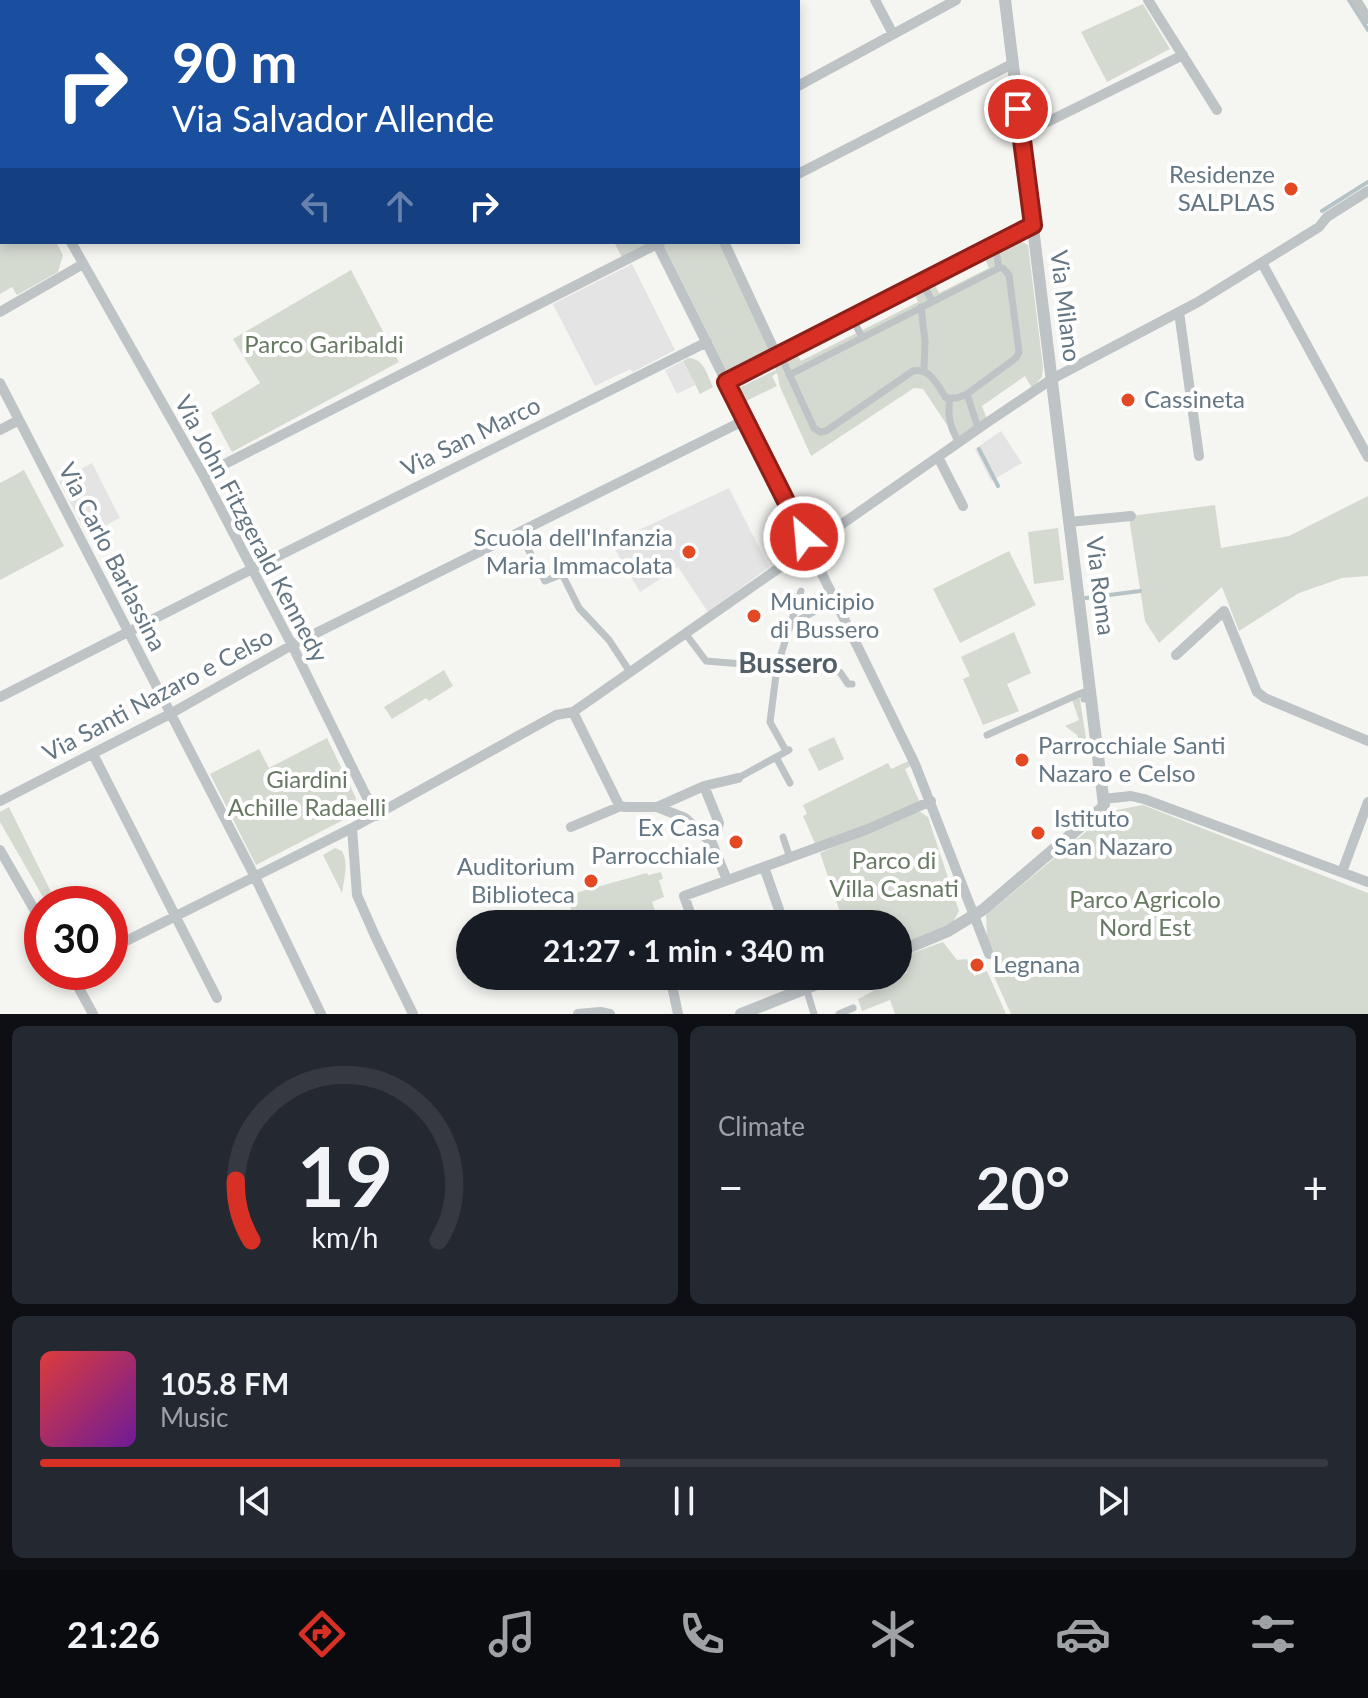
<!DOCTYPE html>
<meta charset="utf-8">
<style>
body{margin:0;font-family:Lato,sans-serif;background:#242831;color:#f1f3f6;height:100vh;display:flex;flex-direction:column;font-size:30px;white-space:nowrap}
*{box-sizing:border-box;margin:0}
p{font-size:26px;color:#9ea1a6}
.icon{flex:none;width:44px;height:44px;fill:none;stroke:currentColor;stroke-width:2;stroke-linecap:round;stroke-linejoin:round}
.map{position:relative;height:1014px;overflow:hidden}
.drawer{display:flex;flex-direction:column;gap:12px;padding:12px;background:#0d0f14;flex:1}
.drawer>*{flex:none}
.banner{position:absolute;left:0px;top:0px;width:800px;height:244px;box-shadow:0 4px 12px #0003;background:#1a4fa0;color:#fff;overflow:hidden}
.speed{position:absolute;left:24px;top:886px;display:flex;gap:16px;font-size:40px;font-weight:700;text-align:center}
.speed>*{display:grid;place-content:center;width:104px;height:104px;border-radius:50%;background:#171b24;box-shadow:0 4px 12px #0003;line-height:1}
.speed .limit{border:12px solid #d22;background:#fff;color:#111}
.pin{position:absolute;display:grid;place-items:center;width:68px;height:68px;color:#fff;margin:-34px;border:4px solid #fff;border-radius:50%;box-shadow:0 2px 8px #0007}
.me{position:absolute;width:88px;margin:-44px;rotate:333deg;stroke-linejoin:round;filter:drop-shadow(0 0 6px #0008)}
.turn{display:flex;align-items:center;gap:28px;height:168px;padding:0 40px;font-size:36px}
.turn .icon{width:104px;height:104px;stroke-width:2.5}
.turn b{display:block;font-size:56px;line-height:68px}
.lanes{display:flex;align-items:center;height:76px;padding:0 40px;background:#0003;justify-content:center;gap:40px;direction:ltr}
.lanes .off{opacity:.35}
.big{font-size:60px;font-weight:700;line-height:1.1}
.drawer .card{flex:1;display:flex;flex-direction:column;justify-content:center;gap:12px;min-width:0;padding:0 28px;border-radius:12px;background:#242831}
.drawer .dial{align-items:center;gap:0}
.dial svg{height:208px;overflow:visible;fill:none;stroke:#363941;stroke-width:7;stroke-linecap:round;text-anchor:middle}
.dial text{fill:#f1f3f6;stroke:none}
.song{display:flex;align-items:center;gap:24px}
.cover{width:96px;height:96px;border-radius:12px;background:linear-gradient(135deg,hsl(0 70% 55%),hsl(280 70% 35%))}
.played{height:8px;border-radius:4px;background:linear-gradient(90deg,#d93025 45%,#363941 45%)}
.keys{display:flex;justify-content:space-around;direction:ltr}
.heat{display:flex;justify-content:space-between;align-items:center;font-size:44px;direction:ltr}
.drawer .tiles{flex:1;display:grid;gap:12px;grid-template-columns:1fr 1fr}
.card:last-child{grid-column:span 2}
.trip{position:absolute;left:456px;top:910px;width:456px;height:80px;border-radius:40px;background:#171b24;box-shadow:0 4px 12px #0003;font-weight:700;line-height:80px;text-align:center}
.dock{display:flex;height:128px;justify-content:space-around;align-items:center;background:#090b0e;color:#9ea1a6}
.dock .icon{width:56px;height:56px}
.dock .on{color:#d93025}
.dock b{font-size:36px;color:#f1f3f6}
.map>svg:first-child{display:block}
.built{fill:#e3e4e3}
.green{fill:#d5dad1}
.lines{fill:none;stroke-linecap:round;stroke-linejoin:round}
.stream{stroke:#b5c2c6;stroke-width:4}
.pedestrian{stroke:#bec3c6;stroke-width:7}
.minor{stroke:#bec3c6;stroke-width:10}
.tertiary{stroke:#bec3c6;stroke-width:12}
.route-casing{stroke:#8d1f18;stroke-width:20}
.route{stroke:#d93025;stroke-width:14}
.poi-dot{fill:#e34a24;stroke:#fff;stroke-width:3}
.labels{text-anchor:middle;stroke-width:8;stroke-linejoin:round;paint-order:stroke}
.poi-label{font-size:24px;fill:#647683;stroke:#fff;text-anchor:start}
.street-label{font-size:24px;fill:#647683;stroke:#fff}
.park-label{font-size:24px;fill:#687a63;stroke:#fff}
.quarter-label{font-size:28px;font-weight:bold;fill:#525f68;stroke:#fff}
</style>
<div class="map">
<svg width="1368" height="1014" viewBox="0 0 1368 1014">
<rect width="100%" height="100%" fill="#f5f5f2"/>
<path class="built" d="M95 0H418L415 2H96Z
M632 264 675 350 633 372 630 369 595 386 553 304Z
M683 361 695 385 677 394 665 370Z
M1001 431 1022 463 991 481 975 449Z
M92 463 120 518 87 535 59 481Z
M729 488 769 567 708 612 678 567 640 592 611 543Z"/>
<path class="green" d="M1143 4 1170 49 1107 82 1081 32Z
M2 219V242H56L63 255 58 272 17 295 12 287 0 294V221Z
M1018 240 1028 245 1043 367 1042 377 1032 388 1025 376 982 406 987 419 957 440 923 389 914 388 811 456 780 387 777 373 772 376 777 386 744 402 737 389 776 370 772 359 793 348 801 361 918 302 912 287 931 277 939 293 989 268 982 252Z
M614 242H723L776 355 727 380 656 244 623 259Z
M351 270 399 362 232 452 211 413 260 383 233 339Z
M688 358C704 358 707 375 713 387L700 394 683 361Z
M24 470 64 546 0 580V483Z
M1368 496V576L1342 578 1299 593 1239 631 1222 587 1159 643 1145 621 1129 518 1131 516 1215 505 1221 548 1289 536Z
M1058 528 1064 580 1034 584 1028 532Z
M1009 551 1036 605 960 643 933 589Z
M1014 632 1031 673 1007 684 1019 711 983 725 963 679 970 676 961 657Z
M444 670 453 686 429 701 426 698 392 719 384 707Z
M1079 694 1088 751 1084 753 1077 735 1065 726 1079 720 1071 697Z
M834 737 844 759 819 771 808 749Z
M327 738 356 798 351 816 256 865 210 774 259 749 269 768Z
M913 759 915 764 905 769 921 805 816 846 803 816 807 814 803 805 888 763 891 769Z
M1143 805 1368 893V1014H1011L991 970 1000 966 987 937 986 915 1111 811Z
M9 807 57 904H47L0 822V812Z
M917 810 928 817 959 911 953 922 898 947V924H844L820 853Z
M335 848 342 851C349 863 344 879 342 893L323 855Z
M661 872 663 879 659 880 664 897 652 902 660 924H574L568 895 647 873 648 875Z
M943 942 957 960 967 959 974 976 987 971 1006 1014H895L890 1000 862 1011 858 999 907 973 901 957Z"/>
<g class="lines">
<path class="stream" d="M1349 0 1368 30
M1322 211 1368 182
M979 449 998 486
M1086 598 1140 591"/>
<path class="pedestrian" d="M922 282 932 301
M921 307 925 341 924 370
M852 318 862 337
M780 354 814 428 820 432 826 431 913 371C930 367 938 386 946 398H957L967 394
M789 375 999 268
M950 398C947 416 950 427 959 443
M978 428 967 394 1016 358 1019 352 1009 275 1003 268H999L995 245
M519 532 545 581 562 574 579 608 609 640 630 672
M790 625 835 600
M685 633 706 661 840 672 848 684H852
M987 735 1079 694 1084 692V699L1092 698
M786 751 770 722 777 667 801 591
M776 757 790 783
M738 778 789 750
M783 837 790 858
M806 988 814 1014
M839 1014 853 1008"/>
<path class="minor" d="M529 0 530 2
M744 0 745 2
M875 0 893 34
M1148 0 1217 110
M1356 0 1368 19
M798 86 956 0
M0 115 2 119
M1021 135 1183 55
M798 174 1012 64
M71 242 203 475 292 645 376 816
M656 242 804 537 915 764 989 954
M724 242 777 356
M1262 263 1368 457
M0 312 83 264
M1179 312 1199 456
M726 382 1033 225
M0 383 255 877 321 1014
M0 430 19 420
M938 457 963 506
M203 475 661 242
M1069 522 1131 516
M1176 655 1224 611 1257 692 1265 698 1368 741
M0 697 252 569 707 342
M573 712 619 805 624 807H657L685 818 712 843 727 880
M93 754 217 998
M704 786 738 778
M1103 799 1131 796 1144 799 1368 882
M0 801 170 714 292 645 745 420
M657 807 704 786 719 823 717 832 708 839
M571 827 621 806
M352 828 357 895 376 938 413 1014
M0 850 42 923
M764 867 784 924
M1342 872 1368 802
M694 924 684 896 868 829 931 801
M110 949 352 828 556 715 573 712 985 424 1052 379 1198 302 1319 227 1327 217 1368 191
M70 972 93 1014
M670 976 678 1014
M802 976 806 988
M578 1014 600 1012 610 1014"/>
<path class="tertiary" d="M898 952 948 931 984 909 1101 809 1104 805 1005 0
M741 1014 837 976"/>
</g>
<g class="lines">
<defs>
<path id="route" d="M804 537 726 382 1033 225 1018 109"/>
</defs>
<use href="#route" class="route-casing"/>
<use href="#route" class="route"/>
</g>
<g class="poi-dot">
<circle cx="1291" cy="189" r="8"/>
<circle cx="1128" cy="400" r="8"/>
<circle cx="689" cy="552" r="8"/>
<circle cx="754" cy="616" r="8"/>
<circle cx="1022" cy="760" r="8"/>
<circle cx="1038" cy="833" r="8"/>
<circle cx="736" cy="842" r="8"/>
<circle cx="591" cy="881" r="8"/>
<circle cx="977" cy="965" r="8"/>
</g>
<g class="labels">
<g class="poi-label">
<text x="1275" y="183" text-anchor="end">Residenze<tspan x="1275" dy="28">SALPLAS</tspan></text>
<text x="1144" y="408">Cassineta</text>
<text x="673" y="546" text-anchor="end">Scuola dell'Infanzia<tspan x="673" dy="28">Maria Immacolata</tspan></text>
<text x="770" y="610">Municipio<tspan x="770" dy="28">di Bussero</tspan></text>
<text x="1038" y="754">Parrocchiale Santi<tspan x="1038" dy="28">Nazaro e Celso</tspan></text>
<text x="1054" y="827">Istituto<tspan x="1054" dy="28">San Nazaro</tspan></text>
<text x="720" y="836" text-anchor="end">Ex Casa<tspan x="720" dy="28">Parrocchiale</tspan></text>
<text x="575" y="875" text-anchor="end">Auditorium<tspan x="575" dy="28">Biblioteca</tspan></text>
<text x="993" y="973">Legnana</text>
</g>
<g class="street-label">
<text transform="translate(1065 306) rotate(83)" y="8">Via Milano</text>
<text transform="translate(471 437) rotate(-26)" y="8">Via San Marco</text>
<text transform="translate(251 529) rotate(62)" y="8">Via John Fitzgerald Kennedy</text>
<text transform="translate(112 557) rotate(63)" y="8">Via Carlo Barlassina</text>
<text transform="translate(1100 586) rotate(83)" y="8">Via Roma</text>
<text transform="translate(158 695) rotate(-28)" y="8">Via Santi Nazaro e Celso</text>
</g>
<g class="park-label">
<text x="324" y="353">Parco Garibaldi</text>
<text x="307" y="788">Giardini<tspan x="307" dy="28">Achille Radaelli</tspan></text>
<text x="894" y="869">Parco di<tspan x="894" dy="28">Villa Casnati</tspan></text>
<text x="1145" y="908">Parco Agricolo<tspan x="1145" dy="28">Nord Est</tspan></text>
</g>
<g class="quarter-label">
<text x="788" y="673">Bussero</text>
</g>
</g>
</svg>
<div class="speed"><div class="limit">30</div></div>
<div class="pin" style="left:1018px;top:109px;background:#d93025"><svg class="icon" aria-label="arrive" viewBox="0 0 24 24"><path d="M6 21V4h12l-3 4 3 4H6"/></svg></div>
<svg class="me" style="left:804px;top:537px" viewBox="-20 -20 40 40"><circle r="17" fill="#d93025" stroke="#fff" stroke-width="3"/><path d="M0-11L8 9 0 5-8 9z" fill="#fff"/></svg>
<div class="trip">21:27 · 1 min · 340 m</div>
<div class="banner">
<div class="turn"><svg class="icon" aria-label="right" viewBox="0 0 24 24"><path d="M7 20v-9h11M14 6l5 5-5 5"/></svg><div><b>90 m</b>Via Salvador Allende</div></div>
<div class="lanes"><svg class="icon off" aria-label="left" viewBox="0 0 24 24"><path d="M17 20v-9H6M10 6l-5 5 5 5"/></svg><svg class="icon off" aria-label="ahead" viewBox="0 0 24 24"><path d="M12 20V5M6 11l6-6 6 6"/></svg><svg class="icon" aria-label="right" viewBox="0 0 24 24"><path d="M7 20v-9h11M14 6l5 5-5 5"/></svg></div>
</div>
</div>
<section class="drawer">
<div class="tiles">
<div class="card dial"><svg viewBox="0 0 100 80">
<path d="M14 69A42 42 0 1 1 86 69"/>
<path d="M14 69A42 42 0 0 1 8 46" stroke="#d93025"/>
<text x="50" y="56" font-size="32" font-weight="700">19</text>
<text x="50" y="72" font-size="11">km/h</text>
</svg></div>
<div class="card"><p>Climate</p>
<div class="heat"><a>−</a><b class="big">20°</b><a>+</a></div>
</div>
<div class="card">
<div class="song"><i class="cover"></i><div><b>105.8 FM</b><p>Music</p></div></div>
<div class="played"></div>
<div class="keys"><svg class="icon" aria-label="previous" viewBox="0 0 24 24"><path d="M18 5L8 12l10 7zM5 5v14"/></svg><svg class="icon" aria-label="pause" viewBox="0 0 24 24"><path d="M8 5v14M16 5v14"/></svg><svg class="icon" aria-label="next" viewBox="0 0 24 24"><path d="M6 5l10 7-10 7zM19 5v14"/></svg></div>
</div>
</div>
</section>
<nav class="dock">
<b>21:26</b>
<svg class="icon on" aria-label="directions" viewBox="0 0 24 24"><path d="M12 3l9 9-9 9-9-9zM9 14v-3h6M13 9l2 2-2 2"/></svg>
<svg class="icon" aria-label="music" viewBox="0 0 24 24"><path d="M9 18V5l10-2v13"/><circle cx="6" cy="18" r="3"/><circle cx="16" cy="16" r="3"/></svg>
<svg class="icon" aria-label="phone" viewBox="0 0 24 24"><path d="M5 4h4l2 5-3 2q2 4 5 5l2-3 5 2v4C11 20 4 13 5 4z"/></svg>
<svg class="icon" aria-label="climate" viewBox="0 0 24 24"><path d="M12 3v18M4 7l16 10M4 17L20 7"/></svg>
<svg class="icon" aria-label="car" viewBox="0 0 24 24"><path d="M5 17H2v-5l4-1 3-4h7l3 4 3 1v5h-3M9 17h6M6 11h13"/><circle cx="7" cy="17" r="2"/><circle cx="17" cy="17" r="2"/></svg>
<svg class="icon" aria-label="filters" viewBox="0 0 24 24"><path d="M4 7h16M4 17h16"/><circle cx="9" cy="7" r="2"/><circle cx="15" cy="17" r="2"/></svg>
</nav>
